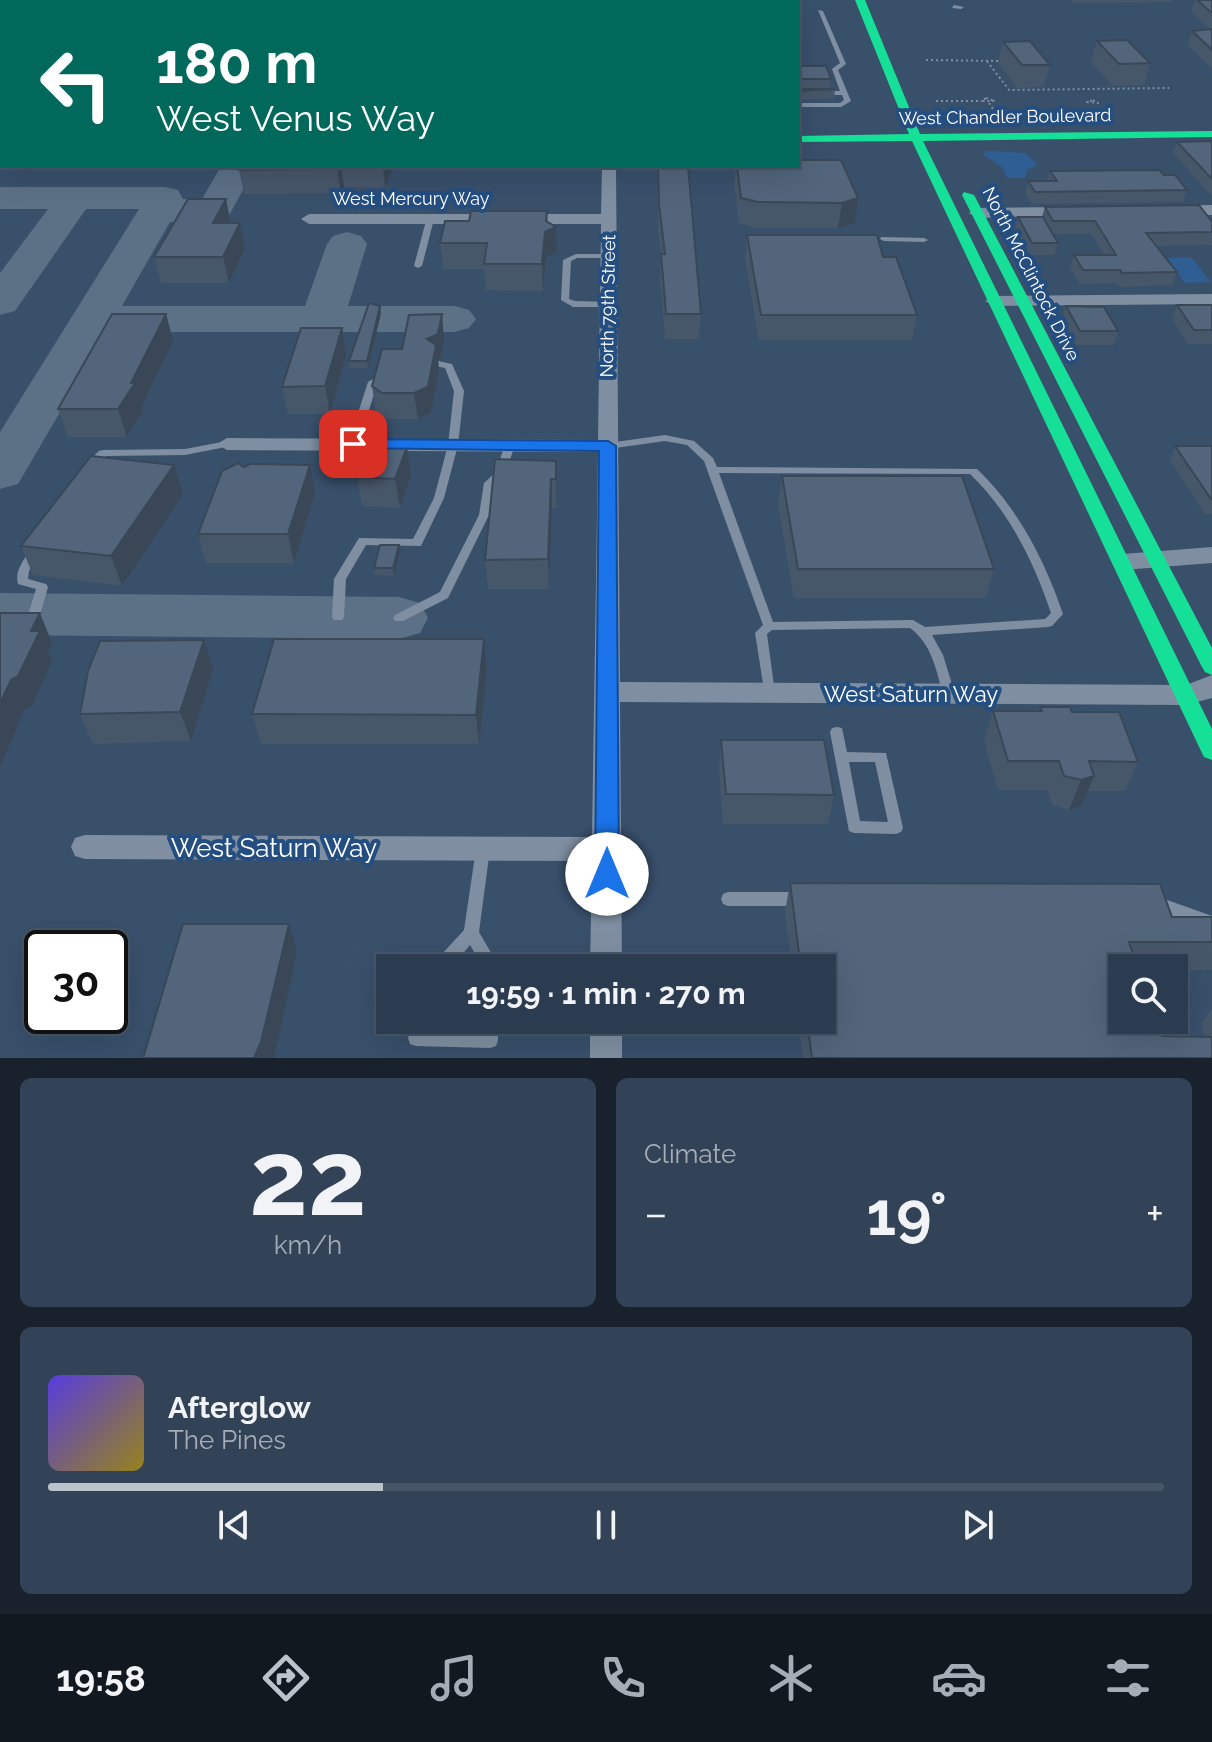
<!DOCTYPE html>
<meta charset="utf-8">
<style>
body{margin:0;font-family:Raleway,sans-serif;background:#334357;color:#f1f3f6;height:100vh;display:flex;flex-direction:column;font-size:30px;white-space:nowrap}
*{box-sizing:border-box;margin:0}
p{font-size:26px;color:#a6adb7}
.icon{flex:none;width:44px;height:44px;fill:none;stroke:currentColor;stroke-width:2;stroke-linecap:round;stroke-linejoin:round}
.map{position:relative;height:1058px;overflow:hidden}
.details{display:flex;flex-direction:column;gap:20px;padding:20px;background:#18212c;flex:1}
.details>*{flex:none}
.guide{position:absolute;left:0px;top:0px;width:800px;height:168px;box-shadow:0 8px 32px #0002,0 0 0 2px #475667;background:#00695c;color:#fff;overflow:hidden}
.tools{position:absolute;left:1108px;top:954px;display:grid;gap:16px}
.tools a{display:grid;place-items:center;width:80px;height:80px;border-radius:0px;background:#2b3c50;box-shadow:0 8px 32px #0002,0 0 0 2px #475667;font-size:40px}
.speed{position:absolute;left:24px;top:930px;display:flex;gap:16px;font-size:40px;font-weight:700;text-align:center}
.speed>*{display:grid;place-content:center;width:104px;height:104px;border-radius:50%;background:#2b3c50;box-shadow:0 8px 32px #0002,0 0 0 2px #475667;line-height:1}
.speed .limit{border:4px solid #111;border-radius:12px;background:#fff;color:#111}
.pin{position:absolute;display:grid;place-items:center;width:68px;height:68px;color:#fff;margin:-34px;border-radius:16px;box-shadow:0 4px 12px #0006}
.me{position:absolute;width:88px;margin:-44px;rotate:0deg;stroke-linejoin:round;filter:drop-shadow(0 0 6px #0008)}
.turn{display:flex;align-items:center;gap:28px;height:168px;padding:0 24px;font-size:36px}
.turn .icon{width:104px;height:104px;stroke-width:2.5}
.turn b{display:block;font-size:56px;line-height:68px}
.big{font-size:60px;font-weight:700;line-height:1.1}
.details .card{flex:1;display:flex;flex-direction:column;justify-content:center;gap:12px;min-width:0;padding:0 28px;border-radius:12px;background:#334357}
.details .dial{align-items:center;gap:0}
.dial b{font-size:104px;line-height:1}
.song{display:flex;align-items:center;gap:24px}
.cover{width:96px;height:96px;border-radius:12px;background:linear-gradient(135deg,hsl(250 70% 55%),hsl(50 70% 35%))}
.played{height:8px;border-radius:4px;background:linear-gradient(90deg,#bac2cb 30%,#475667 30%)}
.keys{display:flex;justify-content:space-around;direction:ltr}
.heat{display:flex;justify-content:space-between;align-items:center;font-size:44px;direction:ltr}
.details .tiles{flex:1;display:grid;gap:20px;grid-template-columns:1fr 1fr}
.card:last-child{grid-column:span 2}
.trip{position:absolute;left:376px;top:954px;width:460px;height:80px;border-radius:0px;background:#2b3c50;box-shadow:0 8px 32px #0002,0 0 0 2px #475667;font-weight:700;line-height:80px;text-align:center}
.menu{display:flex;height:128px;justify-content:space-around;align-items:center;background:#111820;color:#a6adb7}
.menu .icon{width:56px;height:56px}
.menu .on{color:#bac2cb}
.menu b{font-size:36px;color:#f1f3f6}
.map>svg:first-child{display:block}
.green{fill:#2f5e92}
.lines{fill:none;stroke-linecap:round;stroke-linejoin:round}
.taxiway{fill:#5c7086;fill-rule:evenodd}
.path{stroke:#7f8fa1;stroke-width:2;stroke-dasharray:2 3;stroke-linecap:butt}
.lane{fill:#7f8fa1;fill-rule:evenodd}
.street{fill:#7f8fa1;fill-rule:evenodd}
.fast{fill:#16e098;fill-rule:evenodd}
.wall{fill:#47576a}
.shaded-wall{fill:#394756}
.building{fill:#52657b;stroke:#394756;stroke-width:2}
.route{fill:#1a73e8;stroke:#114b97;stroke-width:2}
.labels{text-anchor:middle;stroke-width:8;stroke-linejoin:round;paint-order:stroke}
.far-street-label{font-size:18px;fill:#fff;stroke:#244e80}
.street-label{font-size:22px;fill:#fff;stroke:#244e80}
.near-street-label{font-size:26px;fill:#fff;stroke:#244e80}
</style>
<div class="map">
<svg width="1212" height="1058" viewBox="0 0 1212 1058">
<rect width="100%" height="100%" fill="#39506b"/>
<path class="green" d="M988 151 1026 153 1037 165 1027 170 1025 178H1007L1002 167 982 154Z
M1191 257 1211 282 1185 283 1166 258Z"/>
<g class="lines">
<path class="taxiway" d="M221 166H249L253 172 227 219 214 222H170L122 306H305L327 244 333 236 347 232 361 236 367 244 348 306H454L469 310 476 319 469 328 454 332H107L18 484 0 489V432L139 209H86L15 311 0 315V273L48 209H0V187H165L178 190 183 199H202Z
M0 593 399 597 420 603 428 618 420 633 399 639 0 635Z"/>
<path class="path" d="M926 60 1004 61
M987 61 1009 90 1169 88
M986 98 995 101H982Z
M1093 100 1098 103 1087 102Z
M936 101H982
M989 103 1000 119"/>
<path class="lane" d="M500 0H505L506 1 497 2Z
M683 0H687L688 2H682Z
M954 5 964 7 961 9 952 8Z
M818 10 823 11 846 64 838 70 851 101 841 107H798V103H840L844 100 842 95H798V91H840L832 69 840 63Z
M2 45V50L0 51V46Z
M427 217 434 219 422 266 418 268 414 266Z
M881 237 924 238 928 240 924 242 884 241 880 239Z
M576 254H609L613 256 609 258H577L571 261 569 299 575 301 608 302 611 303V307H573L561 300 563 260Z
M438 361 452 364 464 391 458 445 444 498 421 546 366 545 346 579 344 617 342 620H334L332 617 334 579 359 538 413 539 434 498 448 445 454 391 445 368 435 366 433 364Z
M373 379 378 382 358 444 353 447 349 446 348 444 368 382Z
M665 435 694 441 713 458 717 467 977 469C1018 508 1045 561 1063 614L1052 626 1048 627 932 635 943 655 955 694 953 697 949 699 945 697 943 694C936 670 932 644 910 628L772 630 767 634 775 693 773 696 769 698 765 696 755 633 763 625 704 461 687 445 665 441 608 449 603 446 608 443ZM719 473 970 474C1009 511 1034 562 1051 613L1045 619 925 627 913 620 773 622Z
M227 441 231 442 232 444 231 446 185 455 106 456 93 467 89 468 84 465 99 451 103 450 185 449Z
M510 442 515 445 505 474 494 484 489 515 448 598 403 621H395L393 618 395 615 440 592 479 515 484 483 495 473 505 445Z
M36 546 42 550 29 571 28 579 46 584 48 587 40 615 38 618H30L28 615 36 589 18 584C14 570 25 559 32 547Z
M837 727 842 728 847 752 886 753 903 828 901 832 896 834 854 833 849 831 830 732 832 728ZM849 762H875L888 822 860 821Z
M483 843 488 845 490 849 479 932 493 956 496 968H480V962L470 945 451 968H435L441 955 464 930 476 849 478 845Z
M728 892H800L805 894 807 899 805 904 800 906H728L723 904 721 899 723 894Z
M1156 896 1212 916V930L1151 908 1149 903 1151 898Z
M415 1020H431L427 1030 482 1032V1020H498V1040L496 1046 490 1048 416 1046 410 1044 408 1038Z"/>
<path class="street" d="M77 0H89L75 2Z
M602 166H616L620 682 1186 685 1212 675V698L1186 705 620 702 622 968H590L592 861 85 859 75 856 71 847 75 838 85 835 592 837 598 452 227 450 217 444 227 438 598 440 601 224H309L301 219 309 214H601Z
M1212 205V215L1173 216 1165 211 1173 206Z
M1071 207 1079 212 1076 215 977 218 969 213 977 208Z
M1212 294V304L994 306 985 301 994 296Z
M1212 547V563L1123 570 1115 567 1112 562 1115 557 1123 554Z
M590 1020H622V1058H590Z"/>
<path class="fast" d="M339 0H357L337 2Z
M855 0H865L920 134 1212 131V137L923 141 1212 729V760L1204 757 1201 751 912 141 798 142V136L909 134Z
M0 123H2V129H0Z
M964 192 974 195 1212 648V675L1205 672 1202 667 962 195Z"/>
</g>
<path class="wall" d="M1069 0H1173L1172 2 1073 3Z
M1195 0H1212V69L1188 45 1192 31 1210 29 1191 12Z
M1097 41 1150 63 1144 85 1113 86 1091 62Z
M1003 42 1050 65 1044 87 1017 88 998 63Z
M798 66 831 79 830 88H798L799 89H835L834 98 798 100Z
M1212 141V196L1173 153 1177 142Z
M241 166H394L385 188 344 187 341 193 244 194 239 170Z
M657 166 701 314 699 339H665L660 278 661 254 658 229Z
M736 166H798L858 198 855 223 838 228H756L739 223 734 184Z
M1050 171 1164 175 1187 190 1183 202 1032 204 1025 194 1028 181H1047Z
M1045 207 1212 222V245L1157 246 1177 272 1172 285 1118 287 1116 283 1080 284 1070 268 1074 255H1104L1091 234H1053L1058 243 1054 255H1029L1015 229 1018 217H1042Z
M547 211V222L557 252 546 257 543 291 486 290 484 269H443L440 243 469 221Z
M231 223 245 248 229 283H161L154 257Z
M747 235 883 257 917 315 912 340H759L745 259Z
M1177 305H1212V344H1188L1172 319Z
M1066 306 1118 331 1114 345H1076L1062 320Z
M381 313 368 368H350L349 361Z
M166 314 173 341 142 406 143 411 127 437H68L58 409Z
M342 328 346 355 330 414H288L282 387Z
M444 339 441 358 438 360 439 370 431 412 418 419H386L376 412 372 386 402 349Z
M1175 446H1212V514H1205L1170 460Z
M407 447 411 475 400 508 362 506 357 477Z
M556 461 557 508H552L549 589H488L485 560Z
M174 465 183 494 122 586 33 575 21 546Z
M244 467 315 493 294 563H206L198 534Z
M782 476 994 569 986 598H794L778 505Z
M400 552 394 576 375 575 374 568Z
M484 639 487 669 479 744H261L252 714Z
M213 669 191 741 93 744 80 714Z
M1040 707 1072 712 1138 762 1125 791H1088L1082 805 1069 810 1052 805 1048 790H998L984 741 993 711H1039Z
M721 740 834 795 828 824H723L719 770Z
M790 883 1172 917H1212V970H1174V968H1122L1162 1036 1205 1037 1201 1025 1212 1008V1058H803L798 1020H822V968H792L785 912Z"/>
<path class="shaded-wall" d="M338 166H341L344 187 341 193 337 169Z
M383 166H394L385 188Z
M858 198 855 223 838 228 842 203Z
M226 199 231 224 213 223Z
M547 211 548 230 556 227 557 252 546 257 543 291 542 264Z
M240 223 245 248 229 283 223 257Z
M380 306 381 313 368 368 367 361Z
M166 314 173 341 142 406 143 411 127 437 118 409Z
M442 314 444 339 441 358 438 360 439 370 431 412 418 419 414 393 427 339Z
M342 328 346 355 330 414 325 386Z
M407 447 411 475 400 508 395 479Z
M556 461 557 490V508L556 479Z
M174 465 183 494 122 586 111 556Z
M310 465 315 493 294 563 288 534Z
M551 479 552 508 549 589 548 559Z
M399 545 400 552 394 576 393 568Z
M40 613 52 643 48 651 52 661 32 706 24 710 0 767V704Z
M484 639 487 669 479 744 476 715Z
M204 640 213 669 191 741 180 712Z
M1094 776 1082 805 1069 810 1081 780Z
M289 924 297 952 274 1058H254Z"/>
<path class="building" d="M1197 0H1212V13Z
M1212 29V50L1192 31Z
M1127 40 1150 63 1119 64 1097 41Z
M1030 41 1050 65H1022L1003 42Z
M798 66H826L831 79H799L798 81Z
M798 88 799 89H835L798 91Z
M1212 141V179L1177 142Z
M798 160H841L858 198 842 203 758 202 741 198 737 166H798Z
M241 166H338L337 169 239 170Z
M658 166H688L701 314H666L661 254H665L659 205Z
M1159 170 1164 175H1175L1187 190 1035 192 1028 181H1057L1050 171Z
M188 199H226L213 223H240L223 257H154Z
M1199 205 1212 222V232L1146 233 1177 272 1122 273 1120 270H1083L1074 255H1116L1095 221H1053L1045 207Z
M471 211H547L546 221 556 227 545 232 542 264H484L487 243H440L445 221H469Z
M1018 217H1043L1058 243H1032Z
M747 235H877L883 257H896L917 315H761Z
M369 303 380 306 367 361H349Z
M1177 305H1212V330H1194Z
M1066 306 1104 307 1118 331H1080Z
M112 314H166L131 383H135L118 409H58Z
M442 314 438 334 427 339 436 345 428 387 414 393H382L372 386 382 349H402L409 315Z
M301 328H342L325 386 282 387Z
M370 445 407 447 395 479 357 477Z
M1175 446H1212V499H1211Z
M91 456 174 465 111 556 21 546Z
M495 459 556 461V479H551L548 559 485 560Z
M238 463 244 467 250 464 310 465 288 534H198L222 471Z
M782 476H962L994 569H798Z
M380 545H399L393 568H374Z
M0 613H40L31 631H40L18 676 11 680 0 704Z
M274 639H484L476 715 252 714Z
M204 640 180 712 80 714 88 671 100 641Z
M1040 707H1070L1072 712H1119L1138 762 1089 761 1094 776 1081 780 1064 776 1059 761H1008L993 711H1042Z
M721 740H824L834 795 726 794Z
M790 883 1160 884 1172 917H1212V942H1129L1138 968H1122V1020H1156L1162 1036 1212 1037V1058H812L807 1020H822V968H801Z
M183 924H289L261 1042 254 1058H143Z"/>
<path class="route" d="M353 439 608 441 616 446 619 874 615 881 607 884 598 881 595 874 599 451 347 448 345 444Z"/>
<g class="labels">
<g class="far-street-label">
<text transform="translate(1005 117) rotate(-1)" y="6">West Chandler Boulevard</text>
<text x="411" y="205">West Mercury Way</text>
<text transform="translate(1031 274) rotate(63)" y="6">North McClintock Drive</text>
<text transform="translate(608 306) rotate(-89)" y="6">North 79th Street</text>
</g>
<g class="street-label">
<text x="911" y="702">West Saturn Way</text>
</g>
<g class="near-street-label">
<text x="274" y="857">West Saturn Way</text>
</g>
</g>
</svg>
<div class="tools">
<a><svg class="icon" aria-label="search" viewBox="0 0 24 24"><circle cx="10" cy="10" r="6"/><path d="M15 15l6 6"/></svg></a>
</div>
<div class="speed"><div class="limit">30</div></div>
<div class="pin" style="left:353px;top:444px;background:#d93025"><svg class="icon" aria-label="arrive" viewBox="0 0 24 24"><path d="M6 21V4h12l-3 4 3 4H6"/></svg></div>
<svg class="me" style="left:607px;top:874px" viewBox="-20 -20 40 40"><circle r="19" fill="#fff"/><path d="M0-13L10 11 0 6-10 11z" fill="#1a73e8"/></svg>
<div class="trip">19:59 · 1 min · 270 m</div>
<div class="guide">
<div class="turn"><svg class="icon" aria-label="left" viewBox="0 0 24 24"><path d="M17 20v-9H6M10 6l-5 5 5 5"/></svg><div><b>180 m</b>West Venus Way</div></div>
</div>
</div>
<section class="details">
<div class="tiles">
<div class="card dial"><b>22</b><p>km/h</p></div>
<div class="card"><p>Climate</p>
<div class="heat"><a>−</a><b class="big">19°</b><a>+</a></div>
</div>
<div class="card">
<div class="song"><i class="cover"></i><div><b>Afterglow</b><p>The Pines</p></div></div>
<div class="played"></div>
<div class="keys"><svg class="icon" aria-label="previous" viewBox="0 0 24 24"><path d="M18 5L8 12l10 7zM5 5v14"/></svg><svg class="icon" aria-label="pause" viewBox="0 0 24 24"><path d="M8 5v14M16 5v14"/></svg><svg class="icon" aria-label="next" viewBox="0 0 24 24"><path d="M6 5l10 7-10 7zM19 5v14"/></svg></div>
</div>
</div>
</section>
<nav class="menu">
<b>19:58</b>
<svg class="icon on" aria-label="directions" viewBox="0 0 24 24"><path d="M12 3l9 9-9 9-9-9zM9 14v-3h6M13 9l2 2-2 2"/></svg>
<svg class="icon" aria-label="music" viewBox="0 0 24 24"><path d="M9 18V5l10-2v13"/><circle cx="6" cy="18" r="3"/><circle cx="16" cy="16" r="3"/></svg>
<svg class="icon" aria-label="phone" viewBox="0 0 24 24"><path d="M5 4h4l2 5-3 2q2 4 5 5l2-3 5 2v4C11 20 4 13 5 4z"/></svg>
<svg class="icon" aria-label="climate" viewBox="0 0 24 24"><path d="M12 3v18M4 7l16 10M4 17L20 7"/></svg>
<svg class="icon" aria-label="car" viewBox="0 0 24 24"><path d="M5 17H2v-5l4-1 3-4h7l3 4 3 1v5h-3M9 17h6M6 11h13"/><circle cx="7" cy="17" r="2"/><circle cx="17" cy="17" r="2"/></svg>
<svg class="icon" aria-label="filters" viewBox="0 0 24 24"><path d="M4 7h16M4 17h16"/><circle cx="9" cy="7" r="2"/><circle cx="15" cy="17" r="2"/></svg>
</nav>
